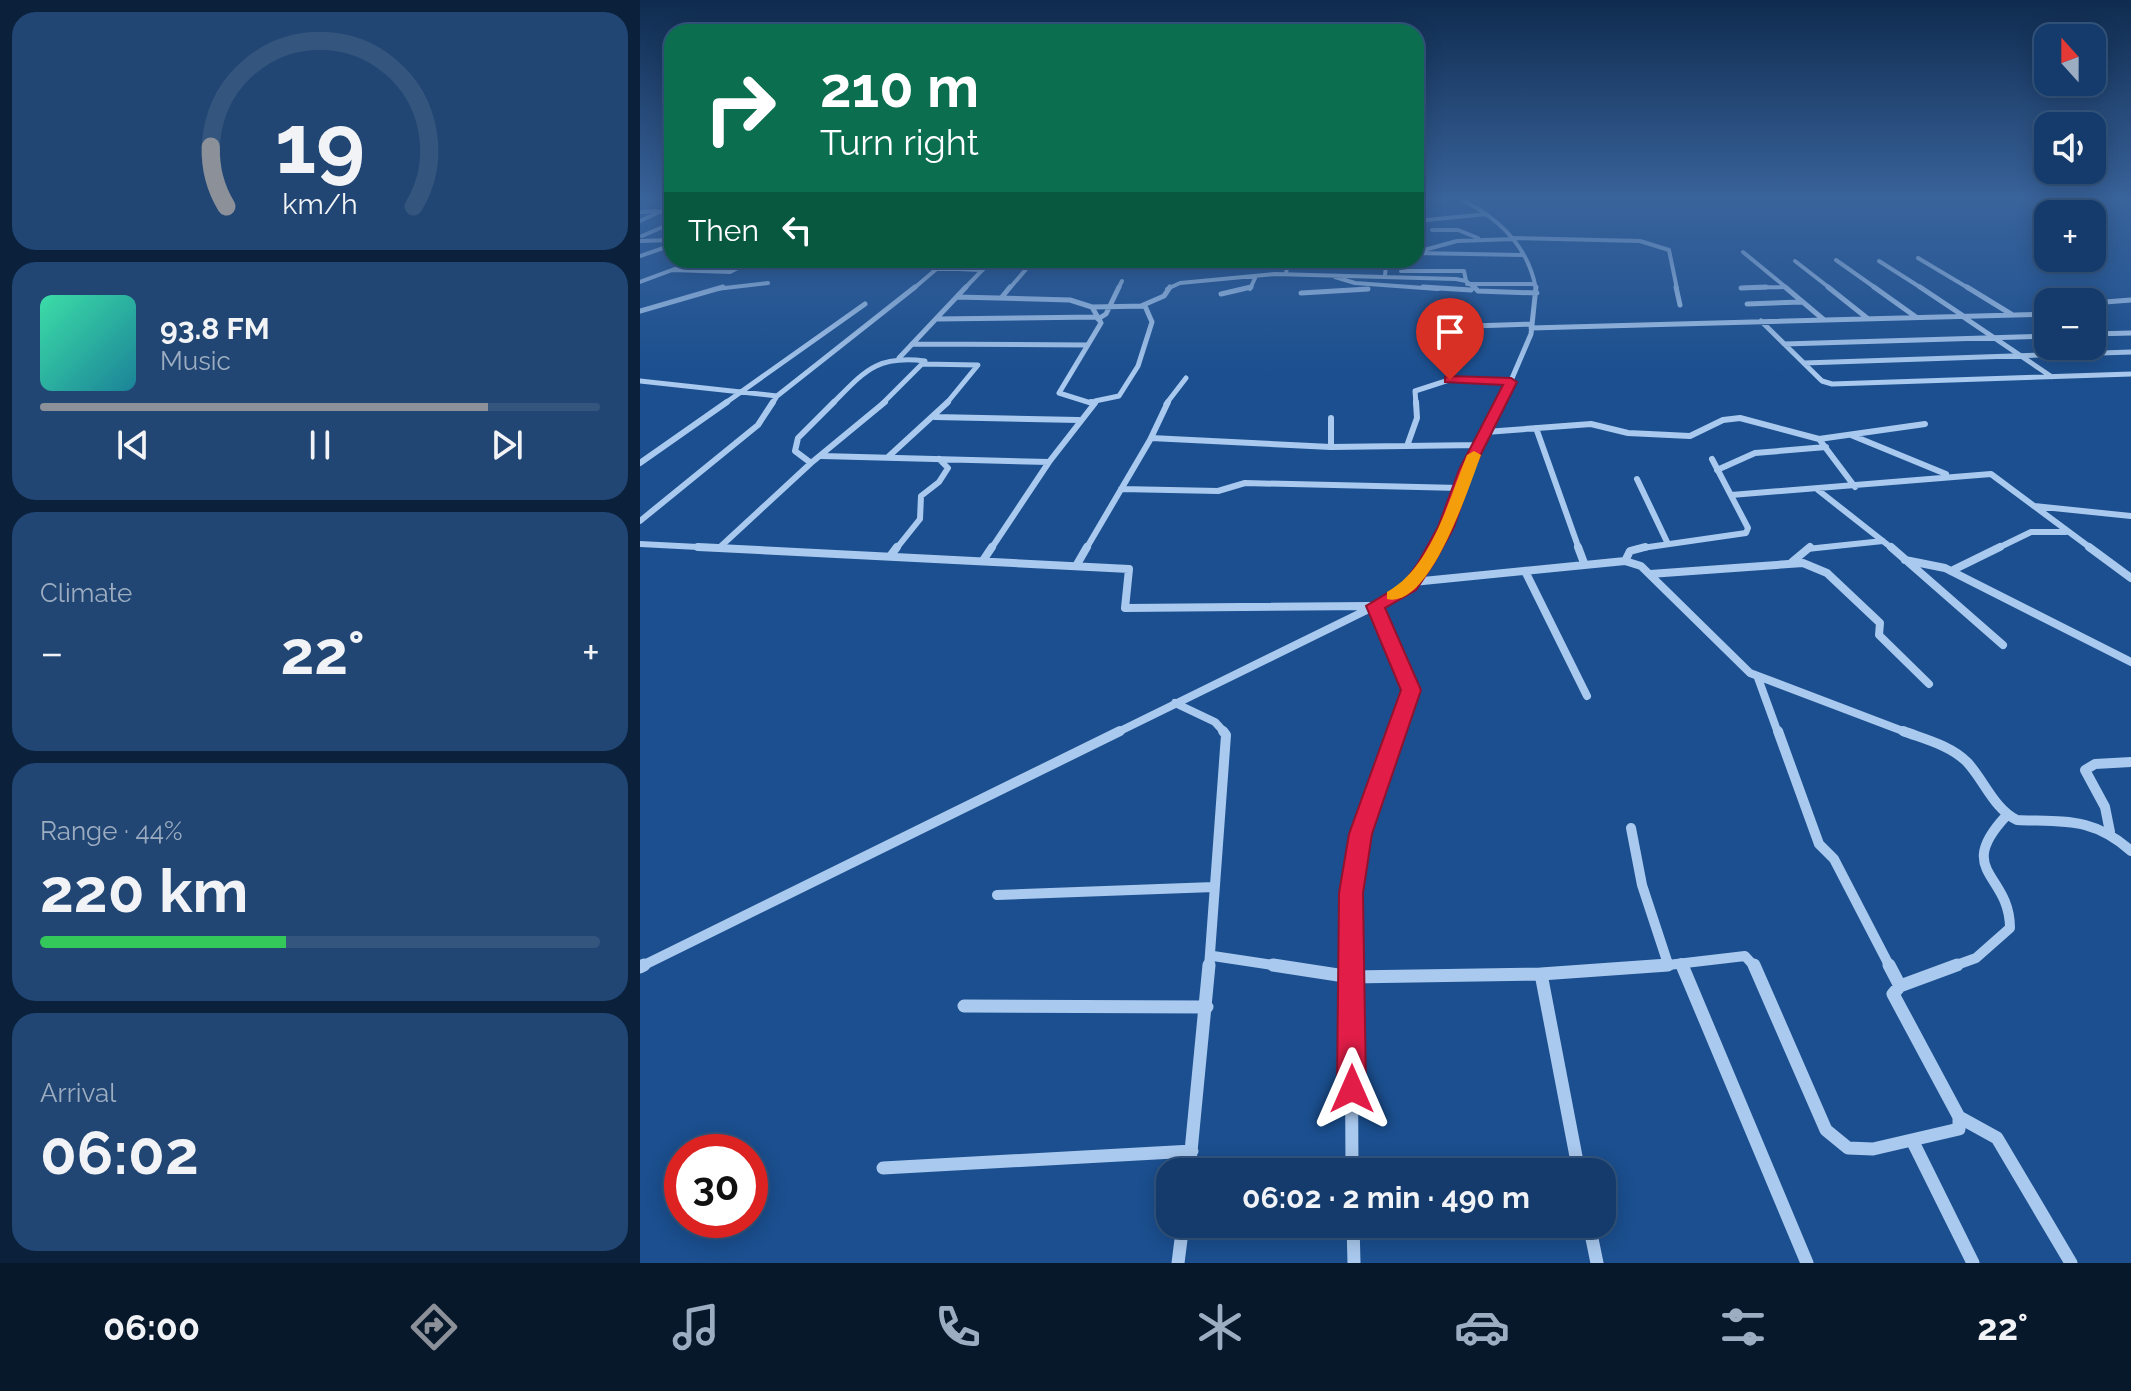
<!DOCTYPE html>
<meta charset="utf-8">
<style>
body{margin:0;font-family:Raleway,sans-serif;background:#214673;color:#f1f3f6;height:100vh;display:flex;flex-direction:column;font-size:30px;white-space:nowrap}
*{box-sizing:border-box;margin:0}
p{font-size:26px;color:#9dadc1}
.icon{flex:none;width:44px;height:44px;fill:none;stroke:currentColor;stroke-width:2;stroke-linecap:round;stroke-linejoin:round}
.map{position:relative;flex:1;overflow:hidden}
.details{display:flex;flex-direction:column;gap:12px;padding:12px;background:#0b203b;width:640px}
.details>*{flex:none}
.guide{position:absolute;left:24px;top:24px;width:760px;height:244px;border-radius:24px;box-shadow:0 4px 20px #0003,0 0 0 2px #33557e;background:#0b6e4f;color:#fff;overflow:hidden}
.needle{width:52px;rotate:339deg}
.tools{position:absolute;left:1394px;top:24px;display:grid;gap:16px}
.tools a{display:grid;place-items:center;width:72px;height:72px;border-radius:16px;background:#143b6b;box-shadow:0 4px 20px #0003,0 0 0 2px #33557e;font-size:40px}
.speed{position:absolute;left:24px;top:1134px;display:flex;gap:16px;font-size:40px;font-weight:700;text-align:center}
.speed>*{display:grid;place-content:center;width:104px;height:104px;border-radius:50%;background:#143b6b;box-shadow:0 4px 20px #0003,0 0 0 2px #33557e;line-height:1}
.speed .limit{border:12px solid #d22;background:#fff;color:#111}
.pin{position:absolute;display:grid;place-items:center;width:68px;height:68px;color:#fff;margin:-82px -34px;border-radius:50% 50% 50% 0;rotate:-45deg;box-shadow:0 0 8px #0007}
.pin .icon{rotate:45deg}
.me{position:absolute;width:88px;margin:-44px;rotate:0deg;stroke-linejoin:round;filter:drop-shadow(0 0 6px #0008)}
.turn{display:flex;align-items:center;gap:28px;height:168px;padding:0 24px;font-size:36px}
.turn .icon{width:104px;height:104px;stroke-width:2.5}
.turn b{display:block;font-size:56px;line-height:68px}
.then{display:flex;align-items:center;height:76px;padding:0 24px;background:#0003;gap:16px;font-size:30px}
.big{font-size:60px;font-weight:700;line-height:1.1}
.details .widget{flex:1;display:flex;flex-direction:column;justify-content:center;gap:12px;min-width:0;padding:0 28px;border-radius:24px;background:#214673}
.details .dial{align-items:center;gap:0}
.dial svg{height:208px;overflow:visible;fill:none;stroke:#33557e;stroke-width:7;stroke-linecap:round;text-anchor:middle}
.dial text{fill:#f1f3f6;stroke:none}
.song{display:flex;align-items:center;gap:24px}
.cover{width:96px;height:96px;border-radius:12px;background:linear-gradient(135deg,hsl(160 70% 55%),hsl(190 70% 35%))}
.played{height:8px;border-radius:4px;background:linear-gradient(90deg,#8c9099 80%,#33557e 80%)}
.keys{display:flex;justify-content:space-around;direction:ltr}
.heat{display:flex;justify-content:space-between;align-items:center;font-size:44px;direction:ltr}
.charge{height:12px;border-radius:6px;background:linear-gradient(90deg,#34c759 44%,#33557e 0)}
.trip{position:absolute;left:516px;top:1158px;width:460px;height:80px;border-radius:24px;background:#143b6b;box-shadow:0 4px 20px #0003,0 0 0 2px #33557e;font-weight:700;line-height:80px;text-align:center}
.menu{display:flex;height:128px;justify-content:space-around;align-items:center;background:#08182b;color:#9dadc1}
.menu .icon{width:56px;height:56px}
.menu .current{color:#8c9099}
.menu b{font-size:36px;color:#f1f3f6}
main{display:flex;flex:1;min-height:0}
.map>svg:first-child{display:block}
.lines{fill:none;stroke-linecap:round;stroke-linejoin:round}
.street-far5{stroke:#a9c9ee;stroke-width:4}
.street-far4{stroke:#a9c9ee;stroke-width:5}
.street-far3{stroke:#a9c9ee;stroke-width:6}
.street-far2{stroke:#a9c9ee;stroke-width:8}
.street-far1{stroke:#a9c9ee;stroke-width:10}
.street{stroke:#a9c9ee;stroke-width:13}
.route{fill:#e11d48;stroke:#92132f;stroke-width:2}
.slow{fill:#f59e0b}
</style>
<main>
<section class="details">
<div class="widget dial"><svg viewBox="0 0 100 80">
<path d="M14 69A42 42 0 1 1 86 69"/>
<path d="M14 69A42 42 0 0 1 8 46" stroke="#8c9099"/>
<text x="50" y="56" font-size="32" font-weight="700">19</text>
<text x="50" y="72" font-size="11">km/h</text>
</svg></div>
<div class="widget">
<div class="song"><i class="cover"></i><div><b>93.8 FM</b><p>Music</p></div></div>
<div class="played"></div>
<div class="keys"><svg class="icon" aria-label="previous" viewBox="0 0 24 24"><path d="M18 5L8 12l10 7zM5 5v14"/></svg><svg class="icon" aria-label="pause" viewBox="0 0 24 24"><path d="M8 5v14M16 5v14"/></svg><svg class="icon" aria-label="next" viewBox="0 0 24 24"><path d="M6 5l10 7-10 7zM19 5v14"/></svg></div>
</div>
<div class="widget"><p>Climate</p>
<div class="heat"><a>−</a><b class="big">22°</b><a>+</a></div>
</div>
<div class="widget"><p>Range · 44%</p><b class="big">220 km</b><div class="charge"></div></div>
<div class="widget"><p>Arrival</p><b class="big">06:02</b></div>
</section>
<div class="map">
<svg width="1491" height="1263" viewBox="0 0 1491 1263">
<rect width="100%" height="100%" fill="#1b4f8f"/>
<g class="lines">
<path class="street-far5" d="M818 198C858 217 888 245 896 289
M0 212 17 211
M0 221 32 206
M776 221 847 214
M792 230H818L838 238
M2 236 32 223
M873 238 1000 241 1029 250 1037 289
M0 241 32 240
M784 250 817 241 874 239
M1103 252 1148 289
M776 253 882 255
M0 256 32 245
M1278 258 1330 289
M277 260 270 267 342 270
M1196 260 1237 289
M1155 261 1191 289
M1239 261 1283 289
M576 262 613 260
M32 270 90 272 113 260
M761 271H824L826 281
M646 274 648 260
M745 275 746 266 753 260
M695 277 715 283 798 289
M0 282 59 260
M827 284H895
M1101 288 1144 287
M76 289 128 283
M273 289 307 260
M324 289 352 260
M369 289 394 260
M478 289 482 281
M527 289 540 283 635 274 816 279 826 281 836 289
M610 289 616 276
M721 289H728"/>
<path class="street-far4" d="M783 287 831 290
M834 287 838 291 897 293
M1036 287 1040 305
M1145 287 1183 319
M1188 287 1227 318
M1234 287 1276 317
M1280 287 1322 315
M1327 287 1371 314
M1101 288 1126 287
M661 293 728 289
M581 294 611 287
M317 297 430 300 452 307 461 323 419 393 454 404
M362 297 370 287
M1452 303 1491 300
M1107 304 1162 302
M501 306 524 296 530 287
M452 307 505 306 512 322 498 366 479 396 455 401
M0 311 83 287
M1322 316 1412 377
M296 319 457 317
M458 319 466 314 479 287
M1121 321 1182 381 1192 384 1491 374
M831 326 892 324
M891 328 1408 314
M1452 334 1491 333
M272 344 448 345
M1144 344 1408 336
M259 358 326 287
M1164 363 1491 352
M283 364 338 365 306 404
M0 381 137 396
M84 404 225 304
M132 404 137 396 275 287
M192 404C225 371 236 355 285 361L242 404
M526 404 546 378
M776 404 775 391 809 380 871 382
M861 404 891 334 896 287"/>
<path class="street-far3" d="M295 417 439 420
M691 418V447
M896 428 939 549
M846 432 951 424 988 433 1050 436 1083 420 1100 418 1179 439 1215 487
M1211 435 1306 474
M511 438 691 447 839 445
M1179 439 1285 424
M767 446 777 418 776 402
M182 456 409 462
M248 457 308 402
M0 463 87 402
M171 463 155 451 158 438 194 402
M171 463 245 402
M1077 470 1115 453 1186 447
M997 479 1028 544
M481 489 578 491 605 483 820 488
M1178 490 1253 549
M1091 495 1351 474 1452 549
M1394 506 1491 516
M0 521 118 425 133 402
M0 544 97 549
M79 548 171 463
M256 549 280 519 281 496 299 482 308 468 299 459
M351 549 409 462 455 403 451 402
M446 549 510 440 528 402
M794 549 827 468 862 402
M995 549 1106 533 1108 528 1072 459
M1167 549 1243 541
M1356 549 1391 532H1426"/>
<path class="street-far2" d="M58 547 489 569 485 608 730 606
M938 547 944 563
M1251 547 1363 645
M1449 547 1491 578
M251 555 257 547
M344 559 352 547
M1265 560 1305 568 1491 662
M985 561 990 551 1005 547
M1152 562 1170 547
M436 566 447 547
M885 571 947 696
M1311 571 1360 547
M1010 574 1163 563 1187 573 1240 623 1239 635 1289 684
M773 582 985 561 1001 566 1110 673 1268 733
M1118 678 1138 733
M535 703 575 722 585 733
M476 733 735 606
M756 733 771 690 735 606 772 584 795 547"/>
<path class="street-far1" d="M1138 731 1179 844 1194 859 1250 967
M1263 731C1284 739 1310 745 1327 762 1344 780 1354 809 1377 820 1425 822 1453 817 1491 851
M991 828 1002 885 1028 964
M1470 832 1465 807 1445 770 1455 764 1491 762
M357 895 574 887
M573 956 646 967
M1041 963 1043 967
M0 967 480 731
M569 967 586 735 583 731
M711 967V893L721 834 757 731
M1011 967 1105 956 1115 967
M1311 967 1336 958 1370 928C1370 873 1313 872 1367 815"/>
<path class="street" d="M633 965 711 977 901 974 1028 965
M711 965 712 1172
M1042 965 1167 1263
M1114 965 1186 1130 1208 1148 1233 1149 1319 1129V1117L1253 994 1260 986 1317 965
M1249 965 1260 986
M0 967 4 965
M901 974 939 1172
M324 1006 567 1007
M1319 1117 1357 1138 1431 1263
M1272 1140 1333 1263
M243 1168 552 1151
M549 1172 569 965
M713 1224 714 1263
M949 1224 957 1263
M538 1263 543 1224"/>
</g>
<linearGradient id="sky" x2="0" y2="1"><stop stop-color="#0f2b4f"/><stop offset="0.53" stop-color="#39639b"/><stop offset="1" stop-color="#39639b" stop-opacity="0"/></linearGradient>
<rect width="1491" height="375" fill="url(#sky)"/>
<path class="route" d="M810 376 871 378 877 382 833 470 814 527 794 563 776 590 745 608 781 690 732 834 723 893 726 1089 722 1098 712 1103 701 1098 697 1089 699 893 709 834 761 690 726 606 764 583 778 563 798 527 819 470 863 385 805 382V377Z"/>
<path class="slow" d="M834 451 841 455C829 486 790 610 747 599V592C792 567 808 501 827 455Z"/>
</svg>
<div class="tools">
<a><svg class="needle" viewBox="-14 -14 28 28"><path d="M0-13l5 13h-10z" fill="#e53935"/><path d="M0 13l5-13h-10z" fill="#9dadc1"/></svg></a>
<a><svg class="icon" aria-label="sound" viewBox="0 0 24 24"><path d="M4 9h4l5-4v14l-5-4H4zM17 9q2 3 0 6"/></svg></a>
<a>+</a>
<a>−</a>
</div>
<div class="speed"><div class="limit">30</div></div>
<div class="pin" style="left:810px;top:380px;background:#d93025"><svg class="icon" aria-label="arrive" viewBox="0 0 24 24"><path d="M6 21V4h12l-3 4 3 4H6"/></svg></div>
<svg class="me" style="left:712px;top:1089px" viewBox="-20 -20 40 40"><path d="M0-17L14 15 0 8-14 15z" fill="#e11d48" stroke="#fff" stroke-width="4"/></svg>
<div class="trip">06:02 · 2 min · 490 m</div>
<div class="guide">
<div class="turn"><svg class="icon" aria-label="right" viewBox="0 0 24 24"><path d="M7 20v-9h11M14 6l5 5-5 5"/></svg><div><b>210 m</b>Turn right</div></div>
<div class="then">Then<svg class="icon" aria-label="left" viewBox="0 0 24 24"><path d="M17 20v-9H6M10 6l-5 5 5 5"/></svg></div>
</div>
</div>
</main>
<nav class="menu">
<b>06:00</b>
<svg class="icon current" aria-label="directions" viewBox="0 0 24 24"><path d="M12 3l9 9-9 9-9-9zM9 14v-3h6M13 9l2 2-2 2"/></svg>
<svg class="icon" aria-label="music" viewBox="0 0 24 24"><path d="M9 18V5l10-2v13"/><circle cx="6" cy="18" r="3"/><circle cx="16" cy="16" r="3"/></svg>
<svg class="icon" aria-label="phone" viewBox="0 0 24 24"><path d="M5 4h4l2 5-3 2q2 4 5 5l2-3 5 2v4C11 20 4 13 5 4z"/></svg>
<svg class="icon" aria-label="climate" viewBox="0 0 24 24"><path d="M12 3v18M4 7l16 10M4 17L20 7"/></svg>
<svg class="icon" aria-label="car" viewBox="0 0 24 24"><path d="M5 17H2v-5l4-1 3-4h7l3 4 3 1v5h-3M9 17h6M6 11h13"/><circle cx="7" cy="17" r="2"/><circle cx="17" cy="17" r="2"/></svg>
<svg class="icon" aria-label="filters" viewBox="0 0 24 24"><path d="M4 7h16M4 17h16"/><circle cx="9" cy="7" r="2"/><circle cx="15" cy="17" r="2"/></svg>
<b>22°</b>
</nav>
